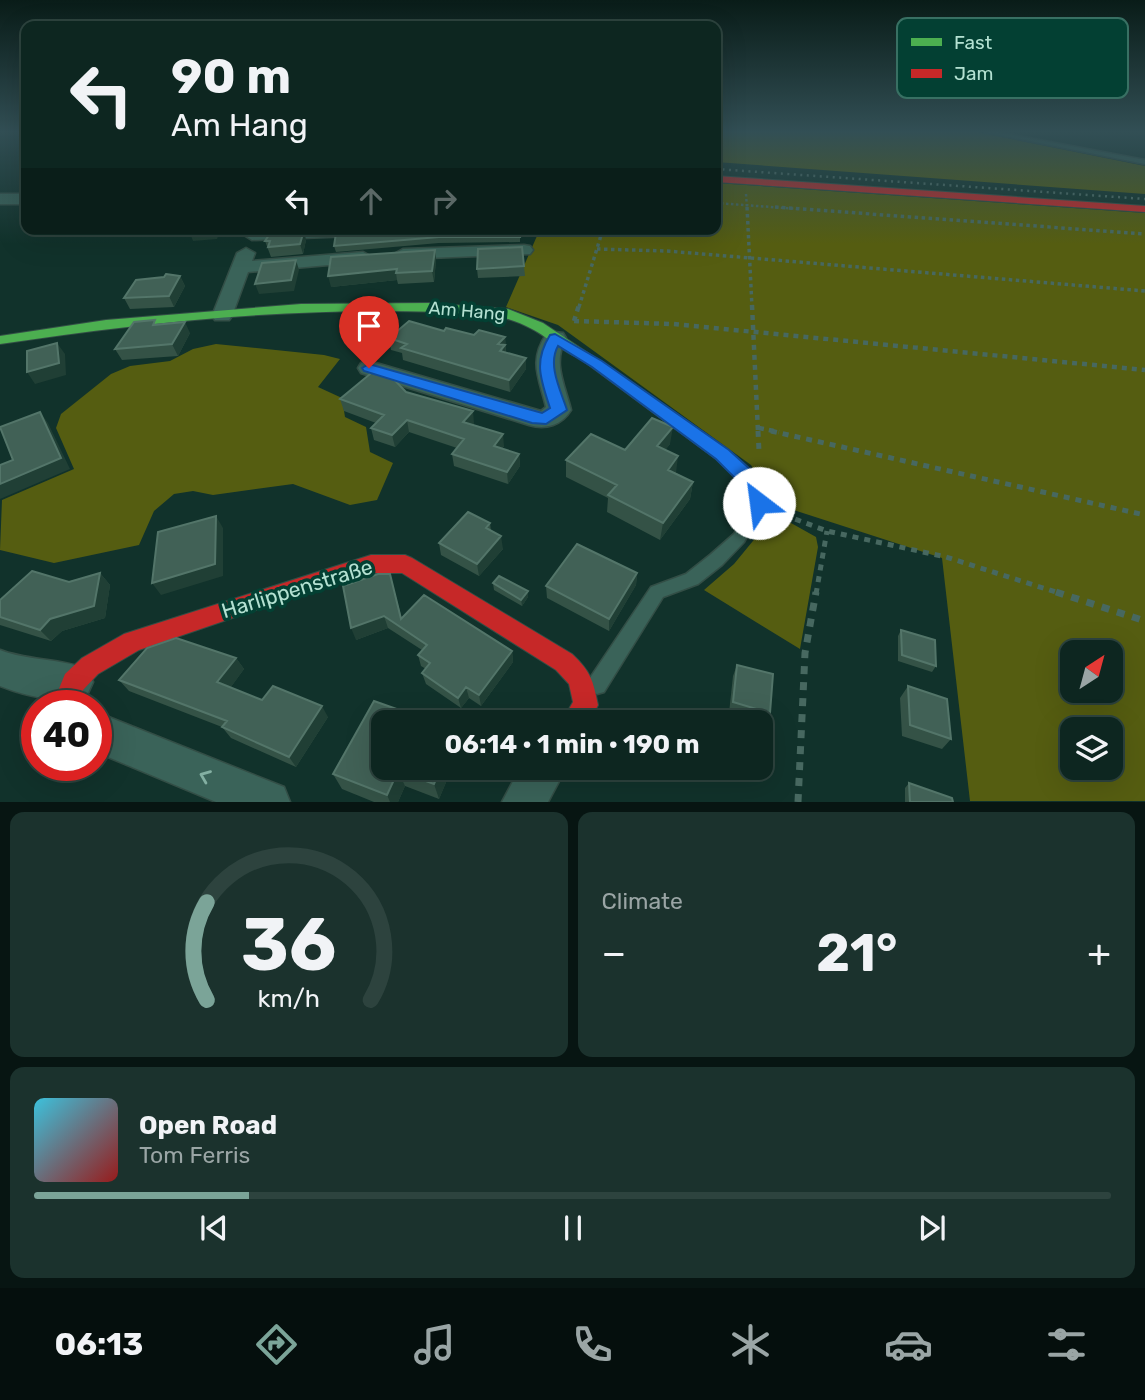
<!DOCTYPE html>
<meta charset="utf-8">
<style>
body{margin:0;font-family:Rubik,sans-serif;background:#1b322d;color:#f1f3f6;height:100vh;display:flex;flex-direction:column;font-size:26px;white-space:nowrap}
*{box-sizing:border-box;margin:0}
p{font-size:23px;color:#9aa5a5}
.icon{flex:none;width:38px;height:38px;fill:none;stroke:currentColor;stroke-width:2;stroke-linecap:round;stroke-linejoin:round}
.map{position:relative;height:802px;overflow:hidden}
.side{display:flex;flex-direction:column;gap:10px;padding:10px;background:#071512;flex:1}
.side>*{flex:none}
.hud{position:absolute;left:21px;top:21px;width:700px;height:214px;border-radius:14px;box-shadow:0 7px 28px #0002,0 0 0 2px #2d433e;background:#0d2620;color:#f1f3f6;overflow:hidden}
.needle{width:46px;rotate:36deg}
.fabs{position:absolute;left:1060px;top:640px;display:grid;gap:14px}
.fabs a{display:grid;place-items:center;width:63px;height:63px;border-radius:14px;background:#0d2620;box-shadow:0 7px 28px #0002,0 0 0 2px #2d433e;font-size:35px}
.speed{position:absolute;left:21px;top:690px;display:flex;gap:14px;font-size:35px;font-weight:700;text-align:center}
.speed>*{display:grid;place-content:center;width:91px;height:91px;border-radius:50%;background:#0d2620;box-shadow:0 7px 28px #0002,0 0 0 2px #2d433e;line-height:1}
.speed .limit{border:10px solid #d22;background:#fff;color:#111}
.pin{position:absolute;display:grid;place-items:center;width:60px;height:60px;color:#fff;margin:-72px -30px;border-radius:50% 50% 50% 0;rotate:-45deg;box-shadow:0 0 7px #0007}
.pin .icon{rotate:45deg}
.me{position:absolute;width:77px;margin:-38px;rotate:330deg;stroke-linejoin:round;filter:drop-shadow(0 0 5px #0008)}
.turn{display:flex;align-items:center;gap:24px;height:147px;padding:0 35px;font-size:32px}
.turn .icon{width:91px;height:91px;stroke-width:2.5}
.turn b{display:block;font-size:49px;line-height:60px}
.lanes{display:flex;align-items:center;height:66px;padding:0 35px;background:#0003;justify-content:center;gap:35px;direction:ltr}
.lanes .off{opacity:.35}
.big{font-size:52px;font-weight:700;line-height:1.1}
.side .widget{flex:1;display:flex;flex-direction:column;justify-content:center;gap:10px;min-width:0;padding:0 24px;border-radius:14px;background:#1b322d}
.side .dial{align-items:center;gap:0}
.dial svg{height:182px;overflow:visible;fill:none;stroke:#2d433e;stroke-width:7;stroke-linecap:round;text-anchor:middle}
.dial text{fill:#f1f3f6;stroke:none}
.song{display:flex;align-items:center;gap:21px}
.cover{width:84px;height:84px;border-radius:10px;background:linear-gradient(135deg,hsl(190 70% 55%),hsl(0 70% 35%))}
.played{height:7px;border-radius:4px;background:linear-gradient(90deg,#7ba498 20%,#2d433e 20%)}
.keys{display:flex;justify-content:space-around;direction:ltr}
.heat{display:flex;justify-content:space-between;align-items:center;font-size:38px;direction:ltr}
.side .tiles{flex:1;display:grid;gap:10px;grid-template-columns:1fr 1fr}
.widget:last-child{grid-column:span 2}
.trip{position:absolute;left:371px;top:710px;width:402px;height:70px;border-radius:14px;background:#0d2620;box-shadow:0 7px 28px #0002,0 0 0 2px #2d433e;font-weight:700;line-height:70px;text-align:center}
.dock{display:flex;height:112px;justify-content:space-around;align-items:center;background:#050f0d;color:#9aa5a5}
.dock .icon{width:49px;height:49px}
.dock .selected{color:#7ba498}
.dock b{font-size:32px;color:#f1f3f6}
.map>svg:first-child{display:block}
.green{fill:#555d11;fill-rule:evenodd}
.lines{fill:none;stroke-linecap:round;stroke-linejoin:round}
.lane-casing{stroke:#334e46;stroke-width:3}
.street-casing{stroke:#334e46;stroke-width:3}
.fast-casing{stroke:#334e46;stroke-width:2}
.jam-casing{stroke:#334e46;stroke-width:2}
.path-far4{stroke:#476860;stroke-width:2.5;stroke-dasharray:2.5 2.5;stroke-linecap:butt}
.path-far3{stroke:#476860;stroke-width:3.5;stroke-dasharray:3.5 3.5;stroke-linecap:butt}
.path-far2{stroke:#476860;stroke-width:4.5;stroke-dasharray:5 5;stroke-linecap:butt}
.path-far1{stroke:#476860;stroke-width:5;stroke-dasharray:6 6;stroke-linecap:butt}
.path{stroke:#476860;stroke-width:7;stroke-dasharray:8 8;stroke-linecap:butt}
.lane{fill:#3a6359;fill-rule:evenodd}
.street{fill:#3a6359;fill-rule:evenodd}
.fast{fill:#4caf50;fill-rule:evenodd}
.jam{fill:#c62828;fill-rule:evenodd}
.rail{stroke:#4f6e67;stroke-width:2.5;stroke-dasharray:2 4.5;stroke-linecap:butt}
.wall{fill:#345246}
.shaded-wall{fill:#203f35}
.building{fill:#416156;stroke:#537569;stroke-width:2}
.oneway{stroke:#83afa2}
.route{fill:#1a73e8;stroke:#114b97;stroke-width:2}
.labels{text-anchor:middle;stroke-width:7;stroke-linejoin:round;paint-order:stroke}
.street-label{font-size:18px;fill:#b4e1d2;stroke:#034033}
.near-street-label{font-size:21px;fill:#b4e1d2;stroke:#034033}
.key{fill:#034033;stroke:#387063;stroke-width:2}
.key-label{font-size:19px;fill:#b4e1d2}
</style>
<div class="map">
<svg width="1145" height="802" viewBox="0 0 1145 802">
<rect width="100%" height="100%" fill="#11322b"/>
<path class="green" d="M716 132H977L1145 166V194L716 162Z
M716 183 1145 213V801H970L942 558 775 504 751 465 558 325 506 307 540 229H716ZM1073 653H1111V691H1073ZM1073 730H1111V768H1073Z
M216 344 324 355 340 359 318 387 342 398 345 417 366 427 370 452 393 463 377 500 350 505 293 484 213 495 193 491 174 494 154 511 139 545 54 563 0 550 2 500 74 469 56 428 61 414 111 374 130 366 170 361 193 349Z
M779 520 791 523 816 537 818 547 800 649 704 590 734 564 766 525Z"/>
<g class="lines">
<defs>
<path id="lane" d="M984 132H998L1145 160V164Z
M759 497 764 499 766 503 744 542 722 565 698 584 663 597 604 692 597 694 590 692 588 685 590 678 651 587 686 574 710 555 734 534 754 499Z"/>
<path id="street" d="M0 194H26V204H0Z
M407 229 399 234 252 240 244 235 252 230 269 229Z
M524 245 530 246 533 250 530 254 403 259 394 254 403 249Z
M246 248 255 253 252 261 363 252 372 257 363 262 248 272 232 316 229 320H215L212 316 237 253Z
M555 332 563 333 566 338C552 363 565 385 571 410 562 425 546 430 529 425L361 373 358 368 361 363 369 361 541 411 546 407C539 377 528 361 547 333Z
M0 650C28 661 59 658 87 669L93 682 87 695C62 705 25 696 0 686Z
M96 712 284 787 290 802H216L96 752Z
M520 768H566L548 802H502Z"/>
<path id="fast" d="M429 303 508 309 543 323 594 357 592 360C577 364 547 336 532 329 516 320 500 316 482 314 321 304 159 320 0 344V336L106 320 301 304Z"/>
<path id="jam" d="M716 176 1145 206V212L716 182Z
M587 353 728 451 750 470 768 503 766 508 759 510 752 508 737 479 716 459 582 360 580 357 582 354Z
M371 555H405L412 558 572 654C591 672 593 680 598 705L589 723H561L573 702 569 684 556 670 402 573H371L344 580 139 650 98 674 83 690 80 705H56V696L65 674 82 658 124 634Z"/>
</defs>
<use href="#lane" class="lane-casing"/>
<use href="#street" class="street-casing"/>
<use href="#fast" class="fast-casing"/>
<use href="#jam" class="jam-casing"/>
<path class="path-far4" d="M746 194 747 209
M716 203 799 209"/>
<path class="path-far3" d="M747 207 752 307
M775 207 1145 234
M597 249 667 251 1145 291
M579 307 603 229"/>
<path class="path-far2" d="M752 305 758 432
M574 321 673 324 1145 370
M574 321 579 305
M759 428 779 432"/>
<path class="path-far1" d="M758 431 759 451
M771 431 1145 515
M784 515 827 531 946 557 1062 594
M816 594 827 531"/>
<path class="path" d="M1056 592 1145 621
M798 802 805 653 816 592"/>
<use href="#lane" class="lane"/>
<use href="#street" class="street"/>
<use href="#fast" class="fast"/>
<use href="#jam" class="jam"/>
<path class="rail" d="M716 169 1145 199"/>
</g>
<path class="wall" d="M528 229V237H520V242L439 243 336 252 334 246 398 231Z
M306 240 303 254 271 257 265 241Z
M435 250 436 260 434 282 398 284 397 280 331 287Z
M524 266 525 276 478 278 477 269Z
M180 276 185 286 174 307 130 309 124 298Z
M158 324 190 333 178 356 122 360 115 349Z
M444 331 474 335 505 337 506 352 526 358V369L510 392 403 360 402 353 391 350 389 338Z
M406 392 474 423 473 424 504 446 502 449 519 454 520 466 508 484 454 466 452 454 457 448 409 432 395 447 374 440 371 428 376 423 344 411 340 399Z
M670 444 665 450 676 473 693 482 690 499 660 540 607 512 608 498 566 477V460L625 450Z
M490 523 491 531 503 549 479 576 441 555 439 543Z
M100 573 110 585 105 618 62 631 51 641 0 625V600Z
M637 573 636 585 609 631 547 598 546 586Z
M390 574 402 619 512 651 513 662 481 706 469 698 461 708 426 684 422 673 426 669 421 666 418 655 422 650 388 628 356 640Z
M493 583 528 597 522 606 494 590Z
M901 630 936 666 932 672 898 661V636Z
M236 658 244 669 230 688 262 700 328 717 296 767 231 738 222 727 129 691 119 680Z
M737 665 770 713 765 724 729 713 733 676Z
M908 686 951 739 942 749 902 736 900 698Z
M383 768H452L439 799 405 786 398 802H374L342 789 333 774Z
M909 783 953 802H905V788Z"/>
<path class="shaded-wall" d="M215 229H221L217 239 193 241 190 233Z
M304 230 306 240 303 254 300 244Z
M435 250 436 260 434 282 432 271Z
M296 260 299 270 294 291 259 294 255 284Z
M397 269 396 273 397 280 331 287 328 276Z
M180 276 185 286 174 307 169 296Z
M185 322 190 333 178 356 172 344Z
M505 337 506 357 501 362 498 344Z
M57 343 65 354 66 375 35 384 27 372Z
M526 358V369L510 392 509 380Z
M473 411 474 423 465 434 463 422Z
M40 412 48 423 70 469 0 499V484Z
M407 420 409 432 395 447 392 435Z
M673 427 670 444 655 463 657 446Z
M503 434 504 446 495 458 494 446Z
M519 454 520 466 508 484 507 472Z
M678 456 676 473 668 470Z
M693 482 690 499 660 540 663 523Z
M216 516 223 528V576L161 595 152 583Z
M501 536 503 549 479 576 477 564Z
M100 573 110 585 105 618 62 631 51 641 40 630Z
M637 573 636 585 609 631V619Z
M528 591V597L522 606 521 600Z
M384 616 388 628 356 640 351 628Z
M512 651 513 662 481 706 479 695Z
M236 658 244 669 226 694 217 682Z
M466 687 469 698 461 708 458 698Z
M322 706 328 717 296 767 289 757Z
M441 768H452L439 799 434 784Z
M398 771 405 786 398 802H390L387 795Z"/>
<path class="building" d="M192 229H215L214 231 190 233Z
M401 229H528V231L519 232 520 237H439L334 246 336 233 398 231Z
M304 230 300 244 268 247 270 241H265L271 232Z
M522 247 524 266 477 269 478 249Z
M435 250 432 271 396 273 397 269 328 276 331 257Z
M296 260 291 280 255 284 262 263Z
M166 274 180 276 169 296 124 298 136 280 164 277Z
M155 320 153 325 185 322 172 344 115 349 134 322Z
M409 321 444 331 446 328 474 335 479 330 505 337 498 344 505 345 500 351 526 358 509 380 401 348 407 344 389 338Z
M57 343 59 363 27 372V351Z
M376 369 388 373 406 392 473 411 463 422 503 434 494 446 519 454 507 472 452 454 464 439 407 420 392 435 371 428 384 415 340 399Z
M40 412 61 458 0 484V465L13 460 0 427Z
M652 418 673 427 657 446 678 456 668 470 693 482 663 523 608 495 617 485 566 460 591 434 625 450Z
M468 512 490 523 486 528 501 536 477 564 439 543Z
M216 516 215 564 152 583 158 532Z
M577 544 637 573 609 619 546 586Z
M32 571 69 582 100 573 94 606 50 619 40 630 0 617V600Z
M378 574H390L401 619 424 595 512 651 479 695 466 687 458 698 422 673 430 663 418 655 427 645 384 616 351 628 343 586Z
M499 576 528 591 521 600 493 583Z
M901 630 935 640 936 666 902 655Z
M176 638 236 658 217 682 262 700 273 686 322 706 289 757 222 727 227 721 119 680 147 648Z
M737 665 773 674 770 713 733 702Z
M908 686 947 699 951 739 910 725Z
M374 701 436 723H383V768H441L434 784 398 771 387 795 333 774Z
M909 783 952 798 953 802H910Z"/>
<defs><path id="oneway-chevron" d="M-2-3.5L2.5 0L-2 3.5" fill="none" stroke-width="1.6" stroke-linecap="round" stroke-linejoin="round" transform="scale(1.75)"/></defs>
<use class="oneway" href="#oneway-chevron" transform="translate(205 776) rotate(-158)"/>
<linearGradient id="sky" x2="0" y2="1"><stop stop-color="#091c18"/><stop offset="0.54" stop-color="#324f55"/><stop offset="1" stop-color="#324f55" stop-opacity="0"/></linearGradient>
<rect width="1145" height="244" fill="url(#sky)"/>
<path class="route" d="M555 334 602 361 729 450 751 470 769 503 766 508 759 510 753 508 737 480 716 459 592 367 558 346C547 365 561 391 567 410L546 424 532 423 364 371 362 368 369 364 542 413 550 408C541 380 533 362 550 335Z"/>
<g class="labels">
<g class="street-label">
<text transform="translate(467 311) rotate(5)" y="6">Am Hang</text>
</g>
<g class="near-street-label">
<text transform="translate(297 589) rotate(-17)" y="7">Harlippenstraße</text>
</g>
</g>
<rect x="897" y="18" width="231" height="80" rx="10" class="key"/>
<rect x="911" y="38" width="31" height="8" fill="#4caf50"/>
<rect x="911" y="69" width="31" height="9" fill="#c62828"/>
<g class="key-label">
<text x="954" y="49">Fast</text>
<text x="954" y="80">Jam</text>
</g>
</svg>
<div class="fabs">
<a><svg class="needle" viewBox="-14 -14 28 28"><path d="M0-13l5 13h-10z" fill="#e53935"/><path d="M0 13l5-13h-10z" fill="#9aa5a5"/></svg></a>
<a><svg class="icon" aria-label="layers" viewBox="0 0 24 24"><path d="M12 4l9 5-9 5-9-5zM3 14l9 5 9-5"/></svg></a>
</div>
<div class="speed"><div class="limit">40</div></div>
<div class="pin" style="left:369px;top:368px;background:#d93025"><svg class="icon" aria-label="arrive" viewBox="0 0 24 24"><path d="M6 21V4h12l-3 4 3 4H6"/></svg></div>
<svg class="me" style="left:759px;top:503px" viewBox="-20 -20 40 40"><circle r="19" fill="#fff"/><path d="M0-13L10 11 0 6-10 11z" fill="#1a73e8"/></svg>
<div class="trip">06:14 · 1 min · 190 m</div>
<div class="hud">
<div class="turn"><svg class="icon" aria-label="left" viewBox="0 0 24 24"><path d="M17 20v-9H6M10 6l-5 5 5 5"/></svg><div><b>90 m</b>Am Hang</div></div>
<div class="lanes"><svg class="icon" aria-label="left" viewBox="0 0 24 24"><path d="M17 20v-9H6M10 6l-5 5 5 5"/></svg><svg class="icon off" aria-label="ahead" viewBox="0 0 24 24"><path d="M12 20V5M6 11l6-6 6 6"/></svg><svg class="icon off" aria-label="right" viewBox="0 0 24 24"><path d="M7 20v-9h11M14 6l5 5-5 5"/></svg></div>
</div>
</div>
<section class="side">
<div class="tiles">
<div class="widget dial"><svg viewBox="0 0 100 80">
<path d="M14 69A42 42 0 1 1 86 69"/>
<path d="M14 69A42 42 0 0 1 14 26" stroke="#7ba498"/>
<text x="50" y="56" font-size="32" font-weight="700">36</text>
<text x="50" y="72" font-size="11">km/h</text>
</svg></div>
<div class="widget"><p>Climate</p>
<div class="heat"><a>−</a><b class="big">21°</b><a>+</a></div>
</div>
<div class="widget">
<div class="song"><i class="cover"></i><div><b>Open Road</b><p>Tom Ferris</p></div></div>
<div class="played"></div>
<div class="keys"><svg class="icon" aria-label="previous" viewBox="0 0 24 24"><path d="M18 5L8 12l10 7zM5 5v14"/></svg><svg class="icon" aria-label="pause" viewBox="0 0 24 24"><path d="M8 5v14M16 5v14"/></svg><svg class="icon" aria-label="next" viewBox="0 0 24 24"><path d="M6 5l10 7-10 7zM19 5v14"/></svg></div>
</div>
</div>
</section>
<nav class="dock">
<b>06:13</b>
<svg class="icon selected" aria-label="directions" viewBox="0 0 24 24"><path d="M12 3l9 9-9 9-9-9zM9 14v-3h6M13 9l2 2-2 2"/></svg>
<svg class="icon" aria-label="music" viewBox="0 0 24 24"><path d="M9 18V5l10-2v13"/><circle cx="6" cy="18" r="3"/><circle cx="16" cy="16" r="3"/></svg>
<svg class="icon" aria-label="phone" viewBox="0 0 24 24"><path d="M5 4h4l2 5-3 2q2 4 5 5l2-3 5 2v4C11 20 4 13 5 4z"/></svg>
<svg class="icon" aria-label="climate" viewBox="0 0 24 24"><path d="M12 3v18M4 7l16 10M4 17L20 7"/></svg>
<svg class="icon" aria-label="car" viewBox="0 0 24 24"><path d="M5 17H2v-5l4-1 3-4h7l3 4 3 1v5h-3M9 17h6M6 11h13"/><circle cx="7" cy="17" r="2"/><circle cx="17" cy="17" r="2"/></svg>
<svg class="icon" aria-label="filters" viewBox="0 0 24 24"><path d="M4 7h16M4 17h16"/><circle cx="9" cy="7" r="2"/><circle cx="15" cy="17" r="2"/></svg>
</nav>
